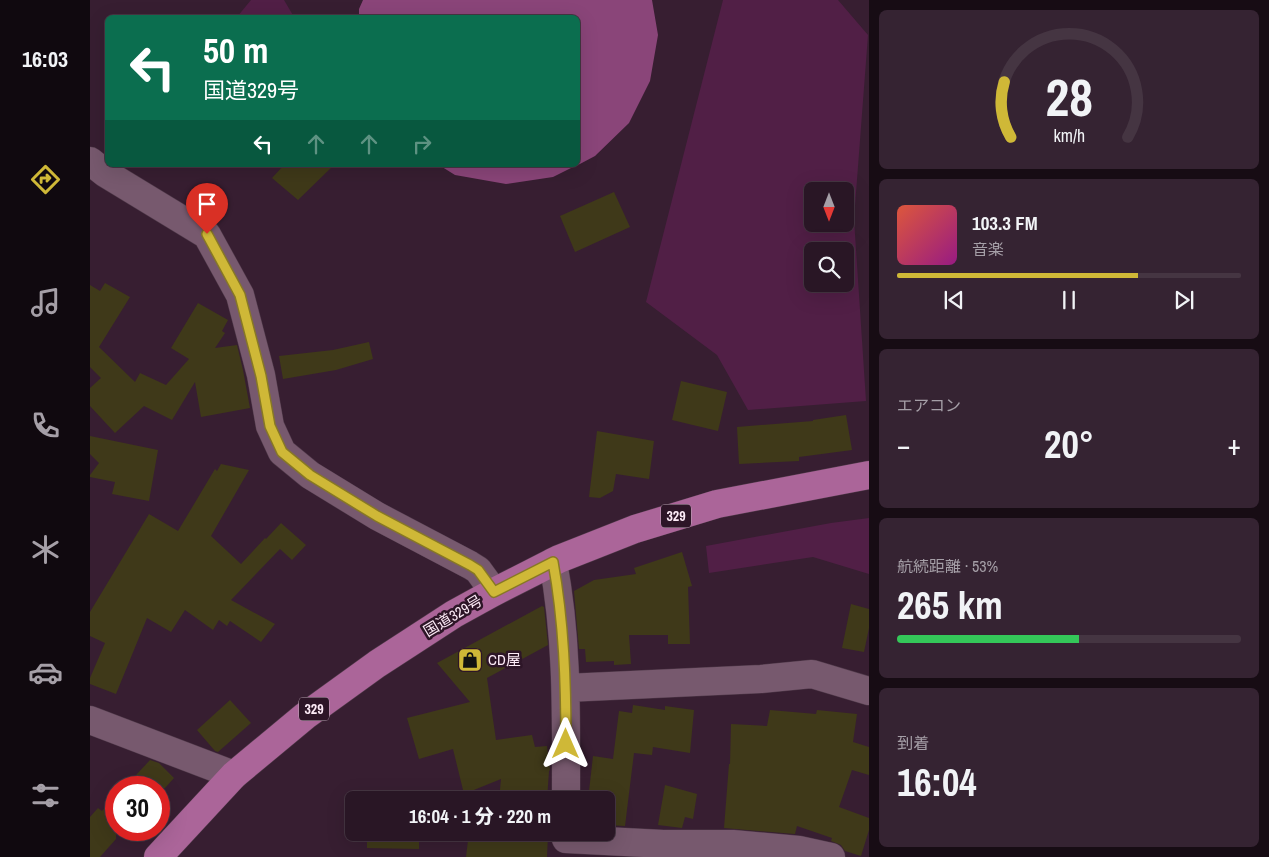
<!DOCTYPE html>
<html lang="ja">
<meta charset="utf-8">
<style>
body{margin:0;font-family:"Archivo Narrow","Noto Sans JP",sans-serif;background:#352332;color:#f1f3f6;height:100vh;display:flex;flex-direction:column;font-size:19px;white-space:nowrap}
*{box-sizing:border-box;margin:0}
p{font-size:16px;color:#a59fa7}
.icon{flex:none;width:28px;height:28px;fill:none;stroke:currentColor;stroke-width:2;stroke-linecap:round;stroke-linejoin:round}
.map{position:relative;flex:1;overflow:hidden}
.details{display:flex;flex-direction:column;gap:10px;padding:10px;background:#170c14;width:400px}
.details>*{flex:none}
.banner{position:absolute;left:15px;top:15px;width:475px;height:152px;border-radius:8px;box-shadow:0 5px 20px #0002,0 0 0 1px #453542;background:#0b6e4f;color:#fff;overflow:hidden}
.needle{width:32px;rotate:180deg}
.controls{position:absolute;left:714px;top:182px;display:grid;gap:10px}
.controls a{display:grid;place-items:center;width:50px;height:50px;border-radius:8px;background:#291625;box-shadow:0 5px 20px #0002,0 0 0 1px #453542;font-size:25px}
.speed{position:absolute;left:15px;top:776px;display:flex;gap:10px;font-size:25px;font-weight:700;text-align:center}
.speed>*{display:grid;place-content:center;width:65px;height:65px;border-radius:50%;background:#291625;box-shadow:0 5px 20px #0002,0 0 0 1px #453542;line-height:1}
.speed .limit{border:8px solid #d22;background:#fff;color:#111}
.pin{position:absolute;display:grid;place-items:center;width:42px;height:42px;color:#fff;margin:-51px -21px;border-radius:50% 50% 50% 0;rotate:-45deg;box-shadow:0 0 5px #0007}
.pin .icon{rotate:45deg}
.me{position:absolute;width:55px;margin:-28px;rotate:0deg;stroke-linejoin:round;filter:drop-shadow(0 0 4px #0008)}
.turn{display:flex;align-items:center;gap:18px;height:105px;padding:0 15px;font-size:22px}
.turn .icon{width:65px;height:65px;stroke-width:2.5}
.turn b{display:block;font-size:35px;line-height:42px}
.lanes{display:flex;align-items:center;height:48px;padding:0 15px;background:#0003;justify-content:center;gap:25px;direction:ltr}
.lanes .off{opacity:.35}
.big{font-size:38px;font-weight:800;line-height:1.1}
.details .card{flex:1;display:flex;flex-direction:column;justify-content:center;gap:8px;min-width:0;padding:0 18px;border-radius:8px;background:#352332}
.details .dial{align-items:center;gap:0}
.dial svg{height:130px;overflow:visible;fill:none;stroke:#453542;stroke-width:7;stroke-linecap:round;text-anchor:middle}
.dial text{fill:#f1f3f6;stroke:none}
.song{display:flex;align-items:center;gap:15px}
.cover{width:60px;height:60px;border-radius:8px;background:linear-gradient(135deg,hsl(10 70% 55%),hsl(310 70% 35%))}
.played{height:5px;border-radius:2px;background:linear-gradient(90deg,#cfb837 70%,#453542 70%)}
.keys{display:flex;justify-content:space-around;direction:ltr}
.heat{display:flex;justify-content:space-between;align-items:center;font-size:28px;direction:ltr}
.charge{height:8px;border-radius:4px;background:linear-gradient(90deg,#34c759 53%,#453542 0)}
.trip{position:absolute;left:255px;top:791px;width:270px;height:50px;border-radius:8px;background:#291625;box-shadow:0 5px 20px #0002,0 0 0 1px #453542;font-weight:800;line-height:50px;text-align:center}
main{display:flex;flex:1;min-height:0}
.tabs{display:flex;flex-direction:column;width:90px;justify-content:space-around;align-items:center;background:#10090f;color:#a59fa7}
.tabs .icon{width:35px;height:35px}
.tabs .active{color:#cfb837}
.tabs b{font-size:22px;color:#f1f3f6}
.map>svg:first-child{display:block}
.green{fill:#511f46;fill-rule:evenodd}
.water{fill:#8a4579}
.building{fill:#3f3919}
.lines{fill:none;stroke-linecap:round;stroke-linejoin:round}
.minor-casing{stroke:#4f3949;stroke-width:29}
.highway-casing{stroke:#4f3949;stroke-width:29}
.minor{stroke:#77596e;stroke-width:28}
.highway{stroke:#ab6599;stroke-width:28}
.route-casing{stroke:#877824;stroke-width:12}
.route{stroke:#cfb837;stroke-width:9}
.labels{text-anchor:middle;stroke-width:5;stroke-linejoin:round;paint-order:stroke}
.shield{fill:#2d1527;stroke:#bfabb9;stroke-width:1}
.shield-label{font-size:14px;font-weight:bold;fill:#fdebf7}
.street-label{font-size:15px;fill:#fdebf7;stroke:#2d1527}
.poi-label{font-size:15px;fill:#fdebf7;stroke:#2d1527;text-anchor:start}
</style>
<main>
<nav class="tabs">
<b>16:03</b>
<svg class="icon active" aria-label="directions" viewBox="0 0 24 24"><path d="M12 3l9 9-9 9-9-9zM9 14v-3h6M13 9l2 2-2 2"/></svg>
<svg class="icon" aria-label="music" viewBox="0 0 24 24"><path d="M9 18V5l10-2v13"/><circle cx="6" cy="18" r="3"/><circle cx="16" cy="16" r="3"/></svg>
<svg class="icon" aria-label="phone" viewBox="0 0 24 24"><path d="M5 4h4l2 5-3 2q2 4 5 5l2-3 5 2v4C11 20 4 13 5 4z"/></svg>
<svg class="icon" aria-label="climate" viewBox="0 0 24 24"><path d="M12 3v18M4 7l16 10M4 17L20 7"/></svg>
<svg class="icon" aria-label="car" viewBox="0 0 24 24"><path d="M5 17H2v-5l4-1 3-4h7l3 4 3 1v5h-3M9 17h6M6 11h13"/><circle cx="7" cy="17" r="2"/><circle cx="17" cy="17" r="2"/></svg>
<svg class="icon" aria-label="filters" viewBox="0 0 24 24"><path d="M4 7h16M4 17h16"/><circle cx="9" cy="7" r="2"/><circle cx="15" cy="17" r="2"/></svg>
</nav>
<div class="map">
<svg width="779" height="857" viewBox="0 0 779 857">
<rect width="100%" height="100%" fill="#371e31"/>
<path class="green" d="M161 0H194L204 17H147Z
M633 0H748L778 35 764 219 776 401 658 410 627 355 556 302ZM722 191H755V224H722ZM755 251V284H722V251Z
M779 518V574L723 557 619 573 616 546 741 523Z"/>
<path class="water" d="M273 0H562L568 35 560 81 539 123 505 156 488 165V18L269 17V9Z
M349 165H487L463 177 416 184 365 175Z"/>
<path class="building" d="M194 165H244L208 200 182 178Z
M524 192 540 227 485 252 470 216Z
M15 283 40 297 9 347 45 382 50 373 76 385 99 359 81 348 108 303 138 320 132 331 135 333 125 348 147 345 153 370 160 408 111 417 105 382 82 420 54 406 25 433 0 406V388L11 378 0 367V285L10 291Z
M279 342 283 359 246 370 193 379 189 356 243 350Z
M591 381 637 392 628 431 582 420Z
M756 415 762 450 709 457V461L649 464 647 427 723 421V420Z
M507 431 564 441 559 479 526 474 523 491 510 498 499 497Z
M0 436 68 450 59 501 22 494 25 482 0 477V475L9 463 0 454Z
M131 464 159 470 121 536 151 564 175 538 176 539 191 523 216 545 202 560 190 549 141 600 185 624 171 642 140 621 137 626 129 620 123 630 95 610 81 632 57 618 26 694 0 684V678L15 643 0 636V612L59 514 88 531 125 469 127 471Z
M592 552 602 586 598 587 600 644H578V635H539L541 664 524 665V661L496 662 495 649H489L484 591 504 580 546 574 544 568Z
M761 604 779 609V628L774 652 752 648Z
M452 606 454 607 458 645 397 678 406 740 442 735 445 747 457 746 460 770 459 771 457 800H409L411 779 374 794 363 749 329 759 317 718 380 702 347 663Z
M140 700 161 723 128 752 125 751 107 730Z
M543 705 575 710V706L604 710 600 753 563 747 562 755 544 753 535 826 516 825V800H498L503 756 523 759 529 711 542 713Z
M680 710 726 714 727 710 767 714 763 742 779 747V775L762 770 749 807 779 818V830L771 856 755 851 751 845 741 841 742 838 707 826 705 834 634 828 639 764H640L641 724 677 726Z
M60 760 69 763 84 778 75 788H34Z
M575 785 607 794 603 819 595 817 592 828 568 825Z
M278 790H316V800H278Z
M26 796V839L10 857H0V817L8 808 12 811Z
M277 832H329V849L277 848Z
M379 832 458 835 457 857H376Z"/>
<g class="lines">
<defs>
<path id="minor" d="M0 161 15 173 117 235 150 295 171 375 180 426 192 452 220 475 287 516 380 565 388 570 404 592
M463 562C478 641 476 720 476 800
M476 688 671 679 722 674 779 691
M0 720 144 775
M476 839 573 844H643L709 850 741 857"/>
<path id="highway" d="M68 857 144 775 215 716 287 664 364 614 404 592 469 559 545 529 627 504 779 475"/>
</defs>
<use href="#minor" class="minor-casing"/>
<use href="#highway" class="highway-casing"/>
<use href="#minor" class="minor"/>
<use href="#highway" class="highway"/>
</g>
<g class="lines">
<defs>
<path id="route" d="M117 234 150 295 171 376 180 426 192 452 220 475 287 516 380 565 388 570 404 592 463 562C474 622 476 683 476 744"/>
</defs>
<use href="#route" class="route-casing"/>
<use href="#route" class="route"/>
</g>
<defs>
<symbol id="shop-square" viewBox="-11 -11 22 22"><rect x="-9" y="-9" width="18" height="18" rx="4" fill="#cfb837" stroke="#2d1527"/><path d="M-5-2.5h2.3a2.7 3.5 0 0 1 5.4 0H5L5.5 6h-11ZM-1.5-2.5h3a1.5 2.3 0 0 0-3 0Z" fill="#111"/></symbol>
</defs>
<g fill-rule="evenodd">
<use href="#shop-square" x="366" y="646" width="28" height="28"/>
</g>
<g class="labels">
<g class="shield">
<rect x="571" y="504.5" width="30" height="23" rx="4"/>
<rect x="209" y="697.5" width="30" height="23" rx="4"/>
</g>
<g class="shield-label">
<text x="586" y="521">329</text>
<text x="224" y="714">329</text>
</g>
<g class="street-label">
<text transform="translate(363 616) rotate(-31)" y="5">国道329号</text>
</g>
<g class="poi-label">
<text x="398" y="665">CD屋</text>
</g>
</g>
</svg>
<div class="controls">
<a><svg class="needle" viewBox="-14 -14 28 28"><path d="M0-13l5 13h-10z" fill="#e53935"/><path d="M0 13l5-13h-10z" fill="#a59fa7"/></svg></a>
<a><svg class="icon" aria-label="search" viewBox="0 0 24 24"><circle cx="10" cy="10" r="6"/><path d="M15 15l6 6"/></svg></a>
</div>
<div class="speed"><div class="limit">30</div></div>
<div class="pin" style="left:117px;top:234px;background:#d93025"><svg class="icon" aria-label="arrive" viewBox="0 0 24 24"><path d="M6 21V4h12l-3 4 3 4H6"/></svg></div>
<svg class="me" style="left:476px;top:744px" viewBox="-20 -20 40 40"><path d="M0-17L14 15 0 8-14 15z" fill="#cfb837" stroke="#fff" stroke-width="4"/></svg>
<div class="trip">16:04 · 1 分 · 220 m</div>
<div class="banner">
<div class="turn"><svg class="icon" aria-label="left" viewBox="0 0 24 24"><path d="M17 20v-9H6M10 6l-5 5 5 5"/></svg><div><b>50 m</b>国道329号</div></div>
<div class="lanes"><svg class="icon" aria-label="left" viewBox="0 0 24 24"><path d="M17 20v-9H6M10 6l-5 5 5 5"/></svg><svg class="icon off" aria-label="ahead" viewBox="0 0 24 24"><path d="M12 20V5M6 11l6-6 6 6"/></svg><svg class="icon off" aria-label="ahead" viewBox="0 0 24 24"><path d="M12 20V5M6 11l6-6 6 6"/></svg><svg class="icon off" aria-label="right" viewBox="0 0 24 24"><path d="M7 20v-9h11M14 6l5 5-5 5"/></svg></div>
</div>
</div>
<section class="details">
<div class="card dial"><svg viewBox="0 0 100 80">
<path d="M14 69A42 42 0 1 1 86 69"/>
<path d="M14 69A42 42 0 0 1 10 35" stroke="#cfb837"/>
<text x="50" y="56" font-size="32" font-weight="700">28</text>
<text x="50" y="72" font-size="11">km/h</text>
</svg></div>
<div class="card">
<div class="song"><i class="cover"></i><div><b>103.3 FM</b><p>音楽</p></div></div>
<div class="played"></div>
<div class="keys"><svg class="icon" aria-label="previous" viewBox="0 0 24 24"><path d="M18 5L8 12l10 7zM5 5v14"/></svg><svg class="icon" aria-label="pause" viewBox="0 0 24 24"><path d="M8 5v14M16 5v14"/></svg><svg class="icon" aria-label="next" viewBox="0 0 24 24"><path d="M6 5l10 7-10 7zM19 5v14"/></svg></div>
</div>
<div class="card"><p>エアコン</p>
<div class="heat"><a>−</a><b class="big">20°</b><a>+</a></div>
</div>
<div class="card"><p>航続距離 · 53%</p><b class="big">265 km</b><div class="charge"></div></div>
<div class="card"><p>到着</p><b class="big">16:04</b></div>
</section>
</main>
